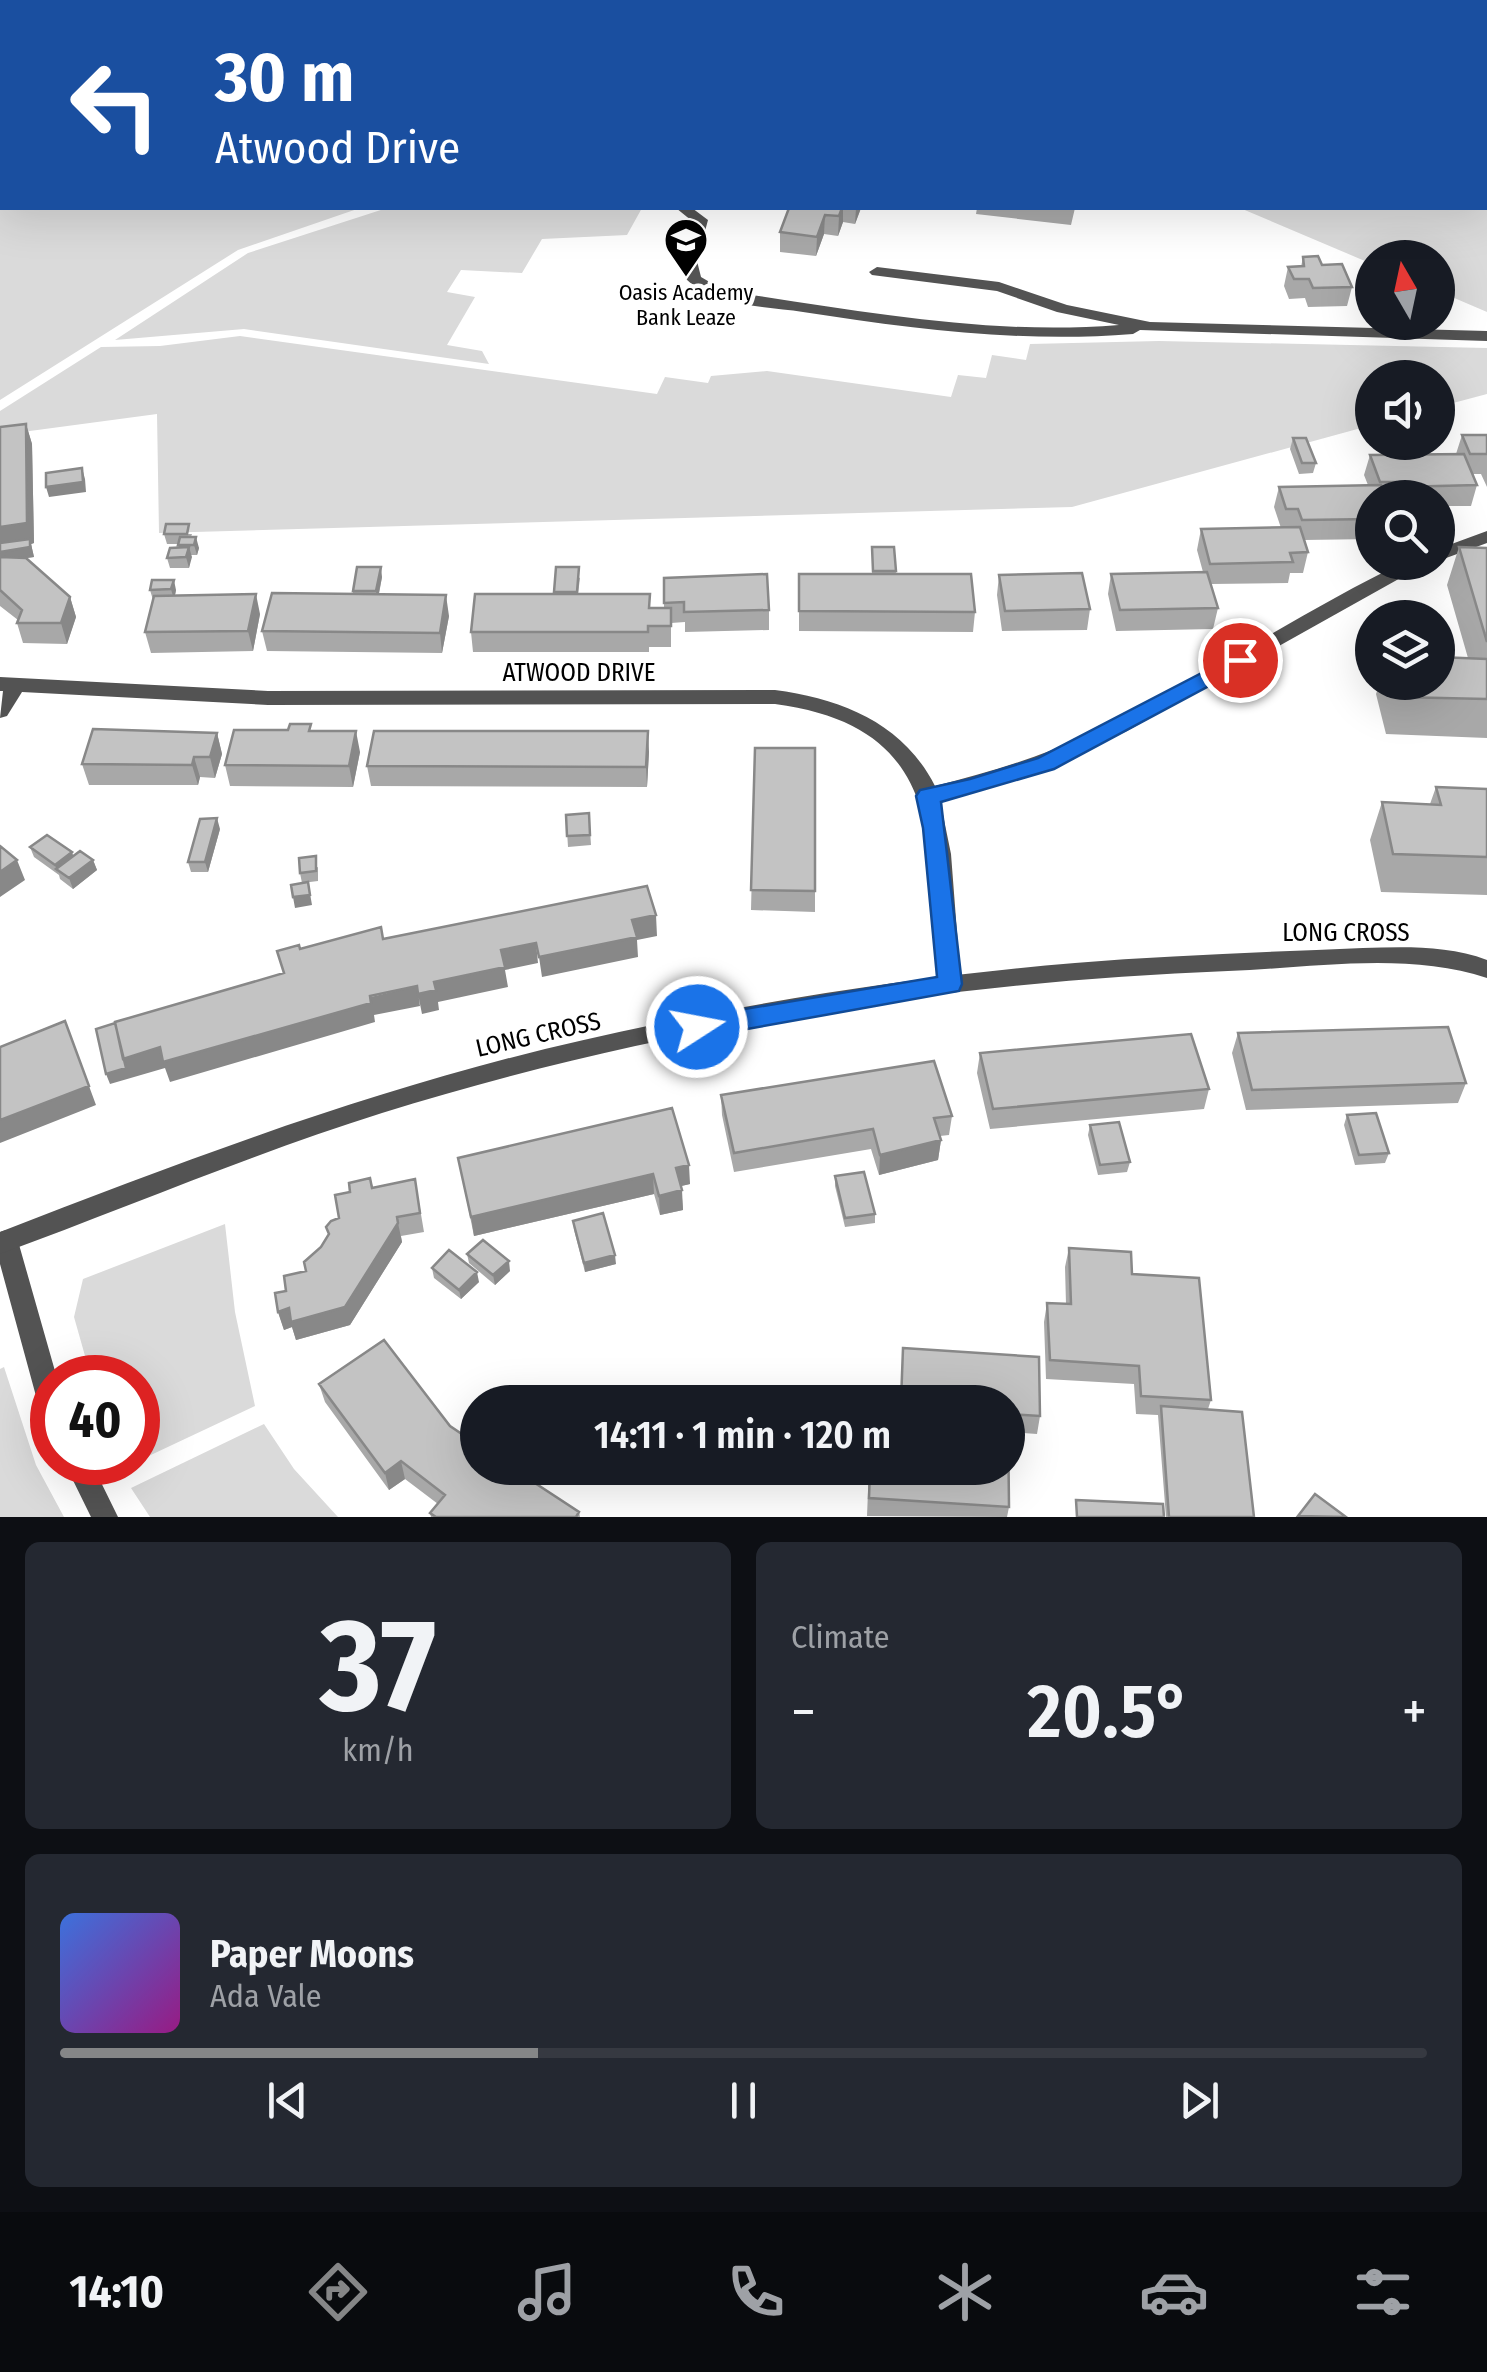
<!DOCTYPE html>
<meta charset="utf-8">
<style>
body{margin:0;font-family:"Fira Sans Condensed",sans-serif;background:#242831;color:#f1f3f6;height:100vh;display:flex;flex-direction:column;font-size:38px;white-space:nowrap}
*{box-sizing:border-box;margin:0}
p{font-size:32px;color:#9ea1a6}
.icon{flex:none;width:55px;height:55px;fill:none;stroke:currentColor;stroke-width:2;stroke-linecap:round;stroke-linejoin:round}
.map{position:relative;height:1517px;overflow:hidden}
.drawer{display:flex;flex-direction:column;gap:25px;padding:25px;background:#0d0f14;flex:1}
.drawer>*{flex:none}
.banner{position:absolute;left:0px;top:0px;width:1488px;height:210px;box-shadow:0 10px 40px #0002;background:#1a4fa0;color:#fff;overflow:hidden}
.needle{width:65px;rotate:351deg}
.fabs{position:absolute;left:1355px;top:240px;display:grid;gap:20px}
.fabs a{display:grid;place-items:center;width:100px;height:100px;border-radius:50%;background:#171b24;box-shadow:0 10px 40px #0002;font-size:50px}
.speed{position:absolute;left:30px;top:1355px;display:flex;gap:20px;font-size:50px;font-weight:700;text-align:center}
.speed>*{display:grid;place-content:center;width:130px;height:130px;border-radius:50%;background:#171b24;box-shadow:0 10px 40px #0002;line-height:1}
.speed .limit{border:15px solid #d22;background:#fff;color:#111}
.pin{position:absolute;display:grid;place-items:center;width:85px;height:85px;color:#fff;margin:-42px;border:5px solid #fff;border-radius:50%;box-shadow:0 2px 10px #0007}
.me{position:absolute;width:110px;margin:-55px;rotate:79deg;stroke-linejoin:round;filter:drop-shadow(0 0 8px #0008)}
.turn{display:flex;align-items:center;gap:35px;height:210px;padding:0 50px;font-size:45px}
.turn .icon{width:130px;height:130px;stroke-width:2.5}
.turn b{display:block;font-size:70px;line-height:85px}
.big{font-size:75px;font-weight:600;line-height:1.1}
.drawer .card{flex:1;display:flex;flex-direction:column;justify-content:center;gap:15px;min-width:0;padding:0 35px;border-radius:15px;background:#242831}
.drawer .dial{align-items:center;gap:0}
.dial b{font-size:130px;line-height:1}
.song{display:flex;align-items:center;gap:30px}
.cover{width:120px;height:120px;border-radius:15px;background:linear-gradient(135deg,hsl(220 70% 55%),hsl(310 70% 35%))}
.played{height:10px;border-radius:5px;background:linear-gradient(90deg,#858687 35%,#363941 35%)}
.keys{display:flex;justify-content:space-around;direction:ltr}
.heat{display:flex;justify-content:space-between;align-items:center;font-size:55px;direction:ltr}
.drawer .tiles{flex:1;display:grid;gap:25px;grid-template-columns:1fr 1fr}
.card:last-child{grid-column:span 2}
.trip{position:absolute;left:460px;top:1385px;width:565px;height:100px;border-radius:50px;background:#171b24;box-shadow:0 10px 40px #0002;font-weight:600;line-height:100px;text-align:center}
.tab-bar{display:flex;height:160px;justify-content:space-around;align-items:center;background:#090b0e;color:#9ea1a6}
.tab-bar .icon{width:70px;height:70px}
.tab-bar .selected{color:#858687}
.tab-bar b{font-size:45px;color:#f1f3f6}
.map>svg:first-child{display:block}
.green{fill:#dadada}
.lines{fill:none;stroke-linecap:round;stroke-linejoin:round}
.service{fill:#535353;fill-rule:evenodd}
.minor{fill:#535353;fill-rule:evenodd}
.tertiary{fill:#535353;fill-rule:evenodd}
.wall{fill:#a8a8a8}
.shaded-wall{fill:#888}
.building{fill:#c3c3c3;stroke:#888;stroke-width:2.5}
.route{fill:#1a73e8;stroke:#114b97;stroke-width:2.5}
.labels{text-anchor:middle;stroke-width:9;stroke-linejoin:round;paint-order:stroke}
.far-poi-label{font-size:22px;fill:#000;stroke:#fff}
.street-label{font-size:25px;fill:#000;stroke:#fff}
</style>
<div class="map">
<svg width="1487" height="1517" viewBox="0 0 1487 1517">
<rect width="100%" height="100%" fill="#fff"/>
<path class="green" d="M0 0H1487V312L1438 291V258H1372V264L1240 208H1485V2H2V208H360L238 250 0 400Z
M387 208H642L627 235 542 239 522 273 461 270 447 292 475 297 447 345 482 351 489 364 244 329 115 340 248 253Z
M240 336 657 394 665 377 708 383 711 376 767 371 951 397 958 375 986 378 992 355 1026 360 1030 344 1159 341 1487 348V394L1438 407V378H1372V425L1072 507 159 533 157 414 0 435V411L101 347 160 346Z
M225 1224 235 1312 255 1406 138 1461V1378L91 1377 74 1317 83 1279Z
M4 1367 36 1465 64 1517H0V1369Z
M264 1424 294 1469 338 1517H150L131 1488Z"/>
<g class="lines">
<path class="service" d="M676 208H692L708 220 697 261 701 277 725 291C856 310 986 336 1119 325L1057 312 997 291 872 275 869 272 877 267 999 282 1067 305 1150 322 1487 331V341L1140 330 1133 334C1021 343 913 329 803 312 764 306 716 307 686 279L681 261 692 221Z"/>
<path class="minor" d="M1487 531V543L1438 561V549Z
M1404 562H1429L1127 731 1066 760 1002 783 940 800 951 854 961 984 958 990 950 993 942 990 939 984C929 846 948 727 775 704L268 705 22 692 7 716 0 718 3 691H0V677L268 691 775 690C842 699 903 723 935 786 975 776 1014 765 1052 750 1175 699 1284 620 1404 562Z
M6 1230 15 1233 18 1241 57 1378H52V1419L43 1416 39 1407 0 1264V1232Z
M64 1462H91L118 1517H91Z"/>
<path class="tertiary" d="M1363 948C1404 947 1447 945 1487 960V978C1406 951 1311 968 1228 971 942 982 655 1028 382 1113 252 1154 128 1207 0 1254V1232C179 1162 358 1095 545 1049 719 1007 897 978 1075 963 1171 955 1267 952 1363 948Z"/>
</g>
<path class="wall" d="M789 208H861L855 224 843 222 838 236 824 234 816 256 780 252V232Z
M977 208H1075L1071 225 976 214Z
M1303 257 1322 265 1352 287 1347 306 1308 307 1305 298 1289 299 1284 286 1288 267H1301Z
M26 424 32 444 34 543 31 544 34 557 26 558 70 597 76 617 67 644 23 643 17 623 18 620 0 606V427Z
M1462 435H1487V487L1481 474H1473L1477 485 1471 506H1438V498H1372V539L1304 540 1308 552 1303 573H1290L1288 583 1211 584 1218 608 1213 629 1116 631 1108 594 1111 574 1203 572 1197 550 1201 529 1281 528 1274 507 1279 487 1368 485 1364 475 1370 455 1456 454Z
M1293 438 1316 463 1313 473 1299 474 1290 449Z
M164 534H192L191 537 199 548 197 555H191L189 568H170L167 558 179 547 178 544H167Z
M872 547H894L896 574 975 612 973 632 799 631V574H872Z
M1459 547 1487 548V738L1386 734 1376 694 1380 682H1438L1468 658 1447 585Z
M556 567 580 578 578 594H650V608H664V578L769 610V630L685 632V622L671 623V647H649V652H473L471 632 554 594Z
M999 575 1090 609 1087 630 1002 631 997 595Z
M382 577 379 594 449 616 442 653 267 651 262 631 353 594V591Z
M152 580 176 590 175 595 260 614 253 651 151 653 145 632 153 600 150 590Z
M312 731 360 752 353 787 230 786 225 765Z
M217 733 222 754 215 778 200 777 198 785H89L82 764Z
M755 748 815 891V912L751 910Z
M649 752 647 787 371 786 367 766Z
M1436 787 1487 789V895L1381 892 1370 840 1382 802 1430 804Z
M589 813 591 845 568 847 566 815Z
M220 829 208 872H191L188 862Z
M30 847 72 852 73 856 93 860 97 870 73 889 60 879 59 875 34 857Z
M318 867V881L302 883 300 873Z
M1238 1033 1466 1083 1458 1103 1246 1110 1232 1053Z
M980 1053 1209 1089 1204 1109 990 1129 977 1073Z
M721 1095 952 1116 949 1135 940 1136 941 1140 938 1160 879 1175 871 1149 734 1172 722 1115Z
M672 1108 690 1184 681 1186 683 1210 660 1215 654 1194 474 1236 458 1158Z
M1347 1115 1389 1153 1385 1163 1355 1165 1344 1125Z
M1090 1125 1130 1162 1127 1172 1098 1175 1088 1135Z
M835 1176 875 1214V1223L845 1227 835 1186Z
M370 1178 373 1187 415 1179 424 1232 401 1236 402 1242 350 1325 296 1340 292 1327 284 1330 278 1312 286 1291 306 1271 339 1218 350 1192Z
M573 1221 616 1264 585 1272 574 1230Z
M1069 1248 1132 1274 1211 1400 1208 1409 1254 1517H1166L1158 1415 1136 1414 1134 1384 1046 1379 1044 1322 1047 1303 1066 1304 1065 1267Z
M467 1254 510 1271 495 1285 469 1263Z
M432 1268 479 1282 461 1299 434 1278Z
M903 1348 1040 1416 1037 1434 1008 1432 1009 1507 1007 1517 867 1516 869 1468H1008V1402H900Z
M319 1384 450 1426 579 1512 580 1517H431L430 1513 438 1504 405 1479 389 1490 325 1402Z"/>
<path class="shaded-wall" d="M842 208H843V222L838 236 839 216Z
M856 208H861L855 224Z
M825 215 824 234 816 256 817 237Z
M26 424 32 444 34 543 31 544 34 557 0 562V527Z
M82 468 85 479 86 492 49 497 46 487Z
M196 537 199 548 197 555 194 545Z
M189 547 192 557 189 568 186 557Z
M381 567 382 577 377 602 376 591Z
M174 580 176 590 174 600 171 589Z
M256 594 260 614 253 651 248 631Z
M446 595 449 616 442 653 440 633Z
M70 597 76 617 67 644 61 623Z
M356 731 360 752 353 787 349 766Z
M648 731 649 752 647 787 646 767Z
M217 733 222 754 215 778 210 757Z
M194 757 200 777 198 785 192 765Z
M217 818 220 829 208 872 205 862Z
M72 852 75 863 56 869 58 875 55 865Z
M17 860 25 880 0 897V872Z
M93 860 97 870 73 889 69 878Z
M308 882 312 905 295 908 293 897Z
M656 915 657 936 637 940 638 957 542 977 539 957 632 920Z
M536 943 538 963 505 970 508 987 438 1002 439 1010 422 1014 418 994 434 982 501 950Z
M417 986 420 1006 374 1015 375 1022 170 1082 165 1068 110 1084 106 1074 123 1059 160 1047Z
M65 1021 96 1105 0 1143V1120Z
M941 1140 938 1160 879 1175 880 1155Z
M689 1165 690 1184 677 1187 676 1168Z
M653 1174 654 1194 474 1236 471 1217Z
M682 1190 683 1210 660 1215 659 1196Z
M398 1223 402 1242 350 1325 296 1340 292 1327 284 1330 278 1312Z
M615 1255 616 1264 585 1272 584 1263Z
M509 1261 510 1271 495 1285 493 1275Z
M477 1272 479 1282 461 1299 459 1290Z
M401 1461 405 1479 389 1490 385 1473Z"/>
<path class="building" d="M789 208H842L839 216 825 215 817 237 780 232Z
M1318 256 1322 265 1342 264 1352 287 1313 288 1309 279H1294L1288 267 1304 266 1303 257Z
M26 424 27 523 0 527V427Z
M1462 435H1487V454H1470Z
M1293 438H1306L1316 463H1302Z
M1464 454 1477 485 1398 487 1396 482H1380L1370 455Z
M82 468 83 482 46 487V473Z
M1381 485 1386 498H1372V519L1302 520 1298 509H1286L1279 487Z
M166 524H189L187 534H164Z
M1300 527 1308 552 1290 553 1293 562 1210 564 1201 529Z
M180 537H196L194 545H178Z
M30 539V547L0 552V543Z
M189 547 186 557 167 558 170 548Z
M872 547H894L896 571H873Z
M1459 547 1487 548V642Z
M0 557 26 558 70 597 61 623H17L22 610 0 590Z
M357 567H381L376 591H353Z
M556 567H579L577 592H554Z
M1207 572 1218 608 1120 610 1111 574Z
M1082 573 1090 609 1005 611 999 575Z
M767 574 769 610 684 612V602L664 603V578Z
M799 574H971L975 612 799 611Z
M152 580H174L171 589 150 590Z
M272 593 446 595 440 633 262 631Z
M256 594 248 631 145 632 154 596Z
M475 594H650L649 608H671V626H648V632H471Z
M1438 657 1487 659V699L1397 697 1394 682H1438Z
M290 724H311L309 731H356L349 766 225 765 234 730H288Z
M93 729 217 733 210 757H194L192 765 82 764Z
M374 731H648L646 767 367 766Z
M755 748H815V891L751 890Z
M1436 787 1487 789V857L1393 854 1382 802 1441 805Z
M589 813 590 835 567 836 566 815Z
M217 818 205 862H188L200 819Z
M47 835 72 852 55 865 30 847Z
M0 846 17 860 0 872Z
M80 851 93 860 69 878 56 869Z
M316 856V871L300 873 299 858Z
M308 882 310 895 293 897 291 885Z
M647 886 656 915 632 920 637 937 539 957 536 943 501 950 505 967 434 982 436 990 418 994 417 986 370 996 371 1003 163 1062 160 1047 123 1059 115 1022 284 973 277 951 299 945 300 949 381 927 383 939Z
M65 1021 89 1086 0 1120V1047Z
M115 1023 126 1068 106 1074 96 1029Z
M1448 1027 1466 1083 1252 1090 1238 1033Z
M1191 1034 1209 1089 993 1109 980 1053Z
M934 1061 952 1116 934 1118 941 1140 880 1155 873 1129 734 1153 721 1095Z
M672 1108 689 1165 676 1168 682 1190 659 1196 653 1174 471 1217 458 1158Z
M1376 1113 1389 1153 1359 1155 1347 1115Z
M1119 1122 1130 1162 1100 1165 1090 1125Z
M864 1172 875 1214 845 1218 835 1176Z
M370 1178 372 1188 415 1179 420 1213 397 1217 398 1223 345 1307 291 1322 289 1308 278 1312 275 1293 286 1291 284 1276 306 1271 304 1262 321 1247 329 1234 326 1227 331 1221 339 1218 335 1195 350 1192 349 1183Z
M603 1213 615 1255 584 1263 573 1221Z
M483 1240 509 1261 493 1275 467 1254Z
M1069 1248 1131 1252 1132 1274 1199 1278 1211 1400 1141 1396 1139 1366 1050 1360 1047 1303 1071 1304Z
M449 1250 477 1272 459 1290 432 1268Z
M384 1340 450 1426 478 1445V1468H512L579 1512 576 1517H436L430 1513 445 1495 401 1461 385 1473 319 1384Z
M903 1348 1039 1357 1040 1416 1008 1414 1009 1507 869 1498 870 1468H1008V1402H901Z
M1161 1406 1242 1412 1254 1517H1169Z
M1315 1494 1346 1517 1298 1516Z
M1076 1500 1163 1504 1164 1517H1077Z"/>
<path class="route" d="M1240 653 1248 655 1251 660 1248 665 1054 769 941 802 962 984 959 991 697 1038 688 1035 684 1027 688 1020 697 1017 937 977 923 828 916 796 920 790 970 779 1038 758Z"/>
<defs>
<symbol id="school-pin" viewBox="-11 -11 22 30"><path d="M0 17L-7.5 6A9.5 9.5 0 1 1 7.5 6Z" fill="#000" stroke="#fff"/><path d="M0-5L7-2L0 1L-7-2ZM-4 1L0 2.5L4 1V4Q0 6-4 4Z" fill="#fff"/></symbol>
</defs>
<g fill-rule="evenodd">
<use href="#school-pin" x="661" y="215" width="50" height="68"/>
</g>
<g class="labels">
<g class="far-poi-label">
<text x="686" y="300">Oasis Academy<tspan x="686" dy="25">Bank Leaze</tspan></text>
</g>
<g class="street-label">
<text x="579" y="681">ATWOOD DRIVE</text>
<text x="1346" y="941">LONG CROSS</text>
<text transform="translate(538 1034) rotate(-13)" y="9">LONG CROSS</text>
</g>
</g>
</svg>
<div class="fabs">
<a><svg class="needle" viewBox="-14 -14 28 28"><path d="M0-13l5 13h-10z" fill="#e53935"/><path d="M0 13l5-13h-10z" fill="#9ea1a6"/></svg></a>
<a><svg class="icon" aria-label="sound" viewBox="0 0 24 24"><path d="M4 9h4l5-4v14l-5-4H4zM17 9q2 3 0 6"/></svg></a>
<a><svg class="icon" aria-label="search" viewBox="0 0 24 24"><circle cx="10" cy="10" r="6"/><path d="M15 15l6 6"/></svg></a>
<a><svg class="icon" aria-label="layers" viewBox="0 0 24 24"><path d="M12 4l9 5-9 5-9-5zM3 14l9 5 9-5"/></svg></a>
</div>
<div class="speed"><div class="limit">40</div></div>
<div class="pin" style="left:1240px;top:660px;background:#d93025"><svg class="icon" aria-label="arrive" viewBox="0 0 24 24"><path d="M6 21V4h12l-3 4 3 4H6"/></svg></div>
<svg class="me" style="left:697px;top:1027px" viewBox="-20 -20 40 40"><circle r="17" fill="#1a73e8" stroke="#fff" stroke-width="3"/><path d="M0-11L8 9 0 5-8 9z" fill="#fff"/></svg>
<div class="trip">14:11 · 1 min · 120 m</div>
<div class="banner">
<div class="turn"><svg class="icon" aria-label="left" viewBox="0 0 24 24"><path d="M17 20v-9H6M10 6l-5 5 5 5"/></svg><div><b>30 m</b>Atwood Drive</div></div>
</div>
</div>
<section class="drawer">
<div class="tiles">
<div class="card dial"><b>37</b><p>km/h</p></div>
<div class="card"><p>Climate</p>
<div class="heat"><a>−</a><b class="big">20.5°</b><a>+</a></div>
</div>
<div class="card">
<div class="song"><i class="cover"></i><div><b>Paper Moons</b><p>Ada Vale</p></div></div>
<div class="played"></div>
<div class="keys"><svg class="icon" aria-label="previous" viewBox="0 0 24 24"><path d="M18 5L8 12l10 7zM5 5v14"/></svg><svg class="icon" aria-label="pause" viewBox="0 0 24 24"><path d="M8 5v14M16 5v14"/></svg><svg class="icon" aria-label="next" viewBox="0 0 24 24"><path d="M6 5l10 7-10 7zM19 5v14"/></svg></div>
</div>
</div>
</section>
<nav class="tab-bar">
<b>14:10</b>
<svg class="icon selected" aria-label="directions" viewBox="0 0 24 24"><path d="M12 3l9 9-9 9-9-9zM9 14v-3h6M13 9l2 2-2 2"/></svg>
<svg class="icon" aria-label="music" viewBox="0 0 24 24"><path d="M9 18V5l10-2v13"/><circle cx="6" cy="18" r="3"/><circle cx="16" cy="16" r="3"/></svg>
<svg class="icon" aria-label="phone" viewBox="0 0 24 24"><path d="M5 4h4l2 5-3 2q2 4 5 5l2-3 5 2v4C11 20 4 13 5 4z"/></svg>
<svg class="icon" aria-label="climate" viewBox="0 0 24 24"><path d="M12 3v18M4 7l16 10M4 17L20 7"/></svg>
<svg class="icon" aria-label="car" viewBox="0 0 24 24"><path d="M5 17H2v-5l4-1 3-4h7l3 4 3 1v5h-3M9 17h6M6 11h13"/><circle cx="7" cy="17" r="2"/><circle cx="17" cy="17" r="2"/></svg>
<svg class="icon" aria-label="filters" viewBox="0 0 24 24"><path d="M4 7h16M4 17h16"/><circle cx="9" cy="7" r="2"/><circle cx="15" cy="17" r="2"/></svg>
</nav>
